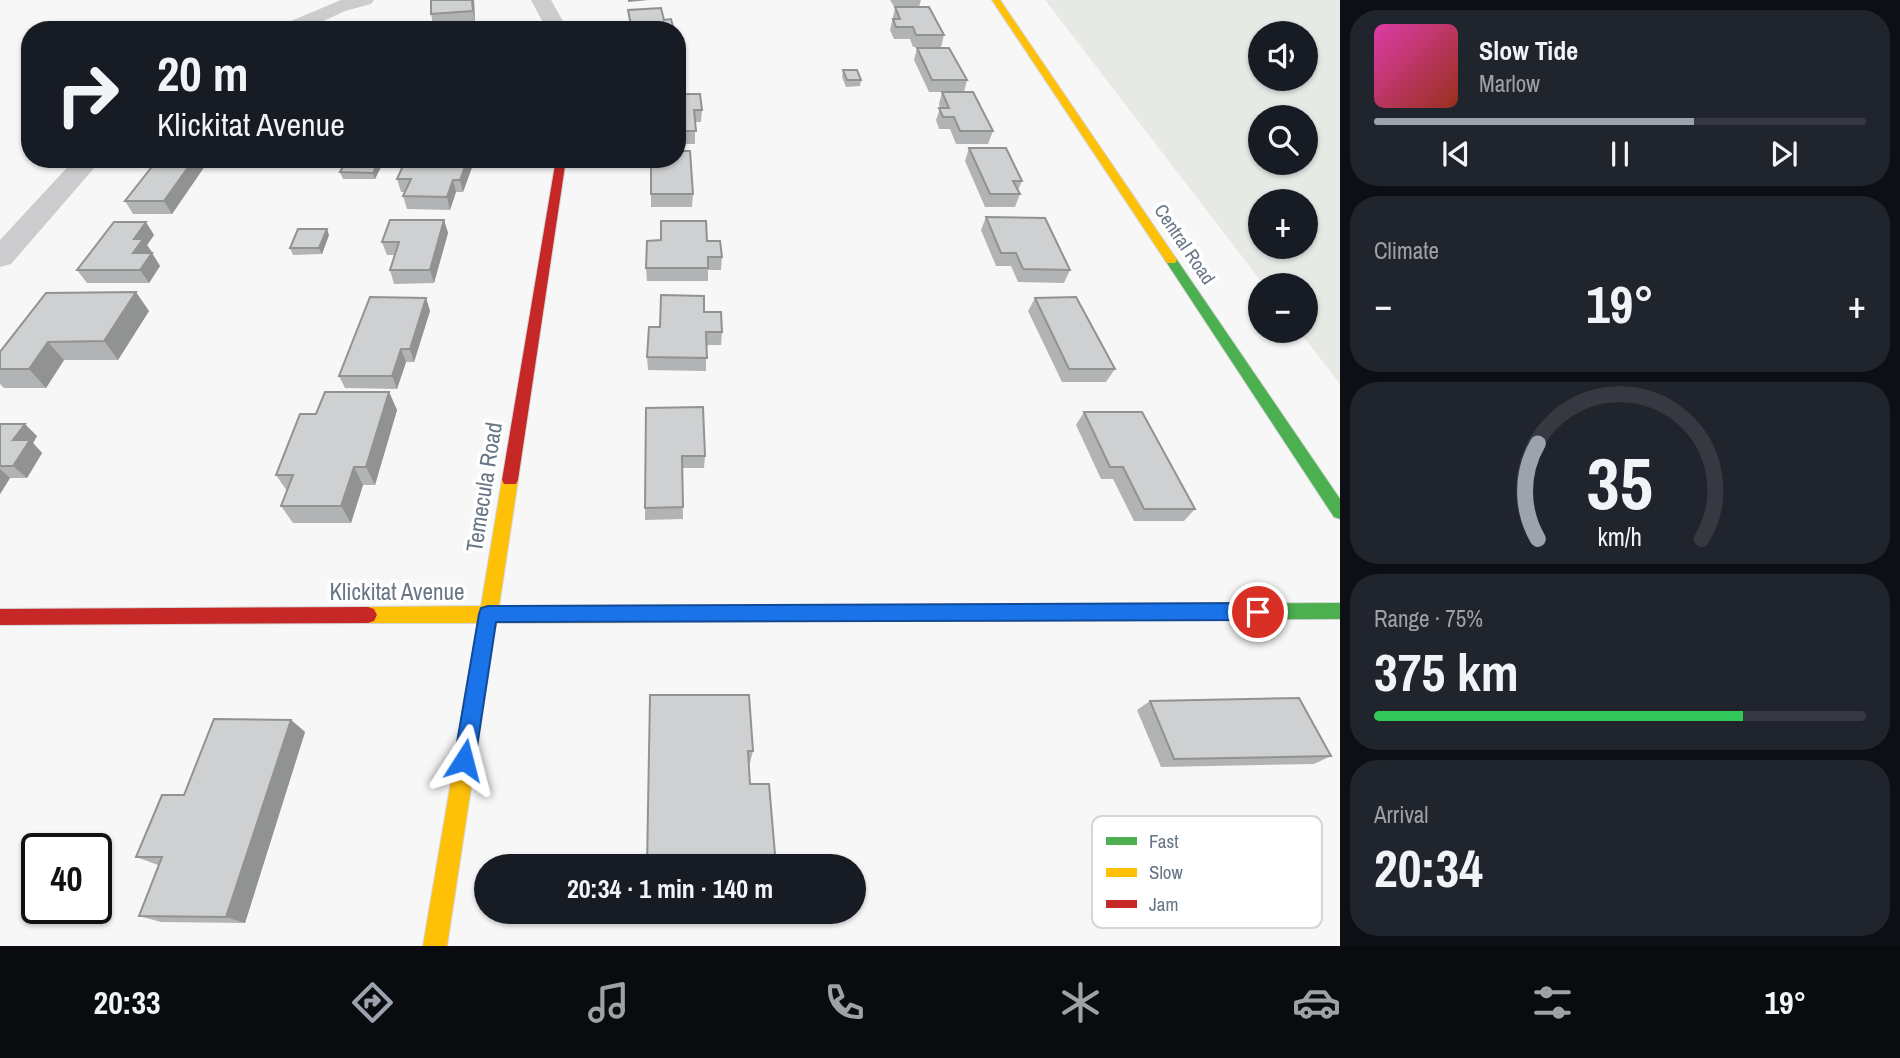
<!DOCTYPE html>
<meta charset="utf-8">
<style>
body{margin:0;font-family:"Archivo Narrow",sans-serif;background:#20242c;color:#f1f3f6;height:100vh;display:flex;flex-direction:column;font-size:26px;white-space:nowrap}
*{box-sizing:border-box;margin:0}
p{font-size:23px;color:#9ea1a6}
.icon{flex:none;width:38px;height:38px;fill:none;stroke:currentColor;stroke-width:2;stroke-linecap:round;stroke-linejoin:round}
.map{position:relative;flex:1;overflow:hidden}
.details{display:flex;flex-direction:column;gap:10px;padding:10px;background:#0d0f14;width:560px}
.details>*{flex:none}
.top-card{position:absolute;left:21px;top:21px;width:665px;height:147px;border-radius:28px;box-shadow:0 2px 5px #0004;background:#171b24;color:#f1f3f6;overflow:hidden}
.controls{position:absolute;left:1248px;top:21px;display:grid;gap:14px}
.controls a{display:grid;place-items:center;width:70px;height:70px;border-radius:50%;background:#171b24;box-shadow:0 2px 5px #0004;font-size:35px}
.speed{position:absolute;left:21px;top:833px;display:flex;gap:14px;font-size:35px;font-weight:700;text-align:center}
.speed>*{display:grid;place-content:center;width:91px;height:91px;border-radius:50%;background:#171b24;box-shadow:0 2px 5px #0004;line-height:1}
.speed .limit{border:4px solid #111;border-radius:10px;background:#fff;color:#111}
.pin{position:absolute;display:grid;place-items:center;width:60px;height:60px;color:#fff;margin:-30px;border:4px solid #fff;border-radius:50%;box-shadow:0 2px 7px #0007}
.me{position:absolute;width:77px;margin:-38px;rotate:9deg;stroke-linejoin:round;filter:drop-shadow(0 0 5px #0008)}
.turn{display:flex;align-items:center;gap:24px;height:147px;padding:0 21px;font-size:32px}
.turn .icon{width:91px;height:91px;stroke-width:2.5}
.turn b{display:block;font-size:49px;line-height:60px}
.big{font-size:52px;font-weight:700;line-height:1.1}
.details .tile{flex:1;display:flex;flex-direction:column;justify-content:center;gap:10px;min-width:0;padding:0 24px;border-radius:28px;background:#20242c}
.details .dial{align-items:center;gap:0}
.dial svg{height:182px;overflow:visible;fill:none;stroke:#363941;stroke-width:7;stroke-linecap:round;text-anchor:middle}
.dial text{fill:#f1f3f6;stroke:none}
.song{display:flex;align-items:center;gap:21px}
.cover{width:84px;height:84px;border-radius:10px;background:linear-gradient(135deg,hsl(320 70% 55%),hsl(10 70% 35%))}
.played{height:7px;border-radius:4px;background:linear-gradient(90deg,#9ba3ae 65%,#363941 65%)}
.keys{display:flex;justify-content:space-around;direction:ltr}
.heat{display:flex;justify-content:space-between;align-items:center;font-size:38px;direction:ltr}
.charge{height:10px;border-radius:5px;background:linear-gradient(90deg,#34c759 75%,#363941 0)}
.trip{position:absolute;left:474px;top:854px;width:392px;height:70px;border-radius:35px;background:#171b24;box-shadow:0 2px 5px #0004;font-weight:700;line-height:70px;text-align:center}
.dock{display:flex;height:112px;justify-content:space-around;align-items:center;background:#090b0e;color:#9ea1a6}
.dock .icon{width:49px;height:49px}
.dock .on{color:#9ba3ae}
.dock b{font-size:32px;color:#f1f3f6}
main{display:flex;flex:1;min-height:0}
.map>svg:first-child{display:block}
.green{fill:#e6e9e4;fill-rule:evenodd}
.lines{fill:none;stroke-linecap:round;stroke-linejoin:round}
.fast-casing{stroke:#d4d5d6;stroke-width:2}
.slow-casing{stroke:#d4d5d6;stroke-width:2}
.jam-casing{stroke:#d4d5d6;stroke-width:2}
.street{fill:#ccccce;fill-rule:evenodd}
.fast{fill:#4caf50;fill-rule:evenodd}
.slow{fill:#ffc107;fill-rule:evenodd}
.jam{fill:#c62828;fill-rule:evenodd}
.wall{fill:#b2b3b4}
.shaded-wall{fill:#919292}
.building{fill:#cfd0d1;stroke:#919292;stroke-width:2}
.route{fill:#1a73e8;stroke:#114b97;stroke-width:2}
.labels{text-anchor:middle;stroke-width:7;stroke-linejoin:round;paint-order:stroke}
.far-street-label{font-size:19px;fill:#697686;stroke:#fff}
.street-label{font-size:23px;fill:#697686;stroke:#fff}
.key{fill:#fff;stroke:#d2d6db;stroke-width:2}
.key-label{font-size:19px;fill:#697686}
</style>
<main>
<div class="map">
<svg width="1340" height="946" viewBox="0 0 1340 946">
<rect width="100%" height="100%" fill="#f7f7f7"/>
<path class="green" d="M1045 0H1340V384L1299 331H1306V285H1264ZM1260 33H1306V79H1260ZM1260 117H1306V163H1260ZM1260 201H1306V247H1260Z"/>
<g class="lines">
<defs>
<path id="fast" d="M1171 256 1175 257 1340 499V519L1334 517 1165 260Z
M1340 603V619L868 621 862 619 859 613 862 607 868 605Z"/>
<path id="slow" d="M992 0H1000L1177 260 1175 263H1167Z
M510 474 516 476 518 480 499 606 868 605 874 607 877 613 874 619 868 621 496 623 447 946H423L478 623H368L362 621 359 615 362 609 368 607 481 606 502 480 504 476Z"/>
<path id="jam" d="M556 159H566L518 480 516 484H504L502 480Z
M368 607 374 609 377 615 374 621 368 623 0 625V609Z"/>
</defs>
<use href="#fast" class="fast-casing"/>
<use href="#slow" class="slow-casing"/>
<use href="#jam" class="jam-casing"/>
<path class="street" d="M341 0H374L371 4 345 11 304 30H276L279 26Z
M531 0H551L568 30H547Z
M75 159H102L11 264 0 267V240Z"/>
<use href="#fast" class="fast"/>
<use href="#slow" class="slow"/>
<use href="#jam" class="jam"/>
</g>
<path class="wall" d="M431 0H474L475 22 433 25 431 14Z
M890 0H921L919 7 944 35 941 47H913L910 39H894L890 30 895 8Z
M628 10 664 20 674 30H630Z
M917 48 967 80 964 92 993 131 988 144H956L950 129H939L936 120 940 108 939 104 942 92H929L914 60Z
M843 70 861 80 860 86 846 87 842 77Z
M677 94 702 110 701 122H695V144H677Z
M969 148 1022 181 1018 190 1020 194 1015 207H985L965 161Z
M158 159 209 160 172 214H133L125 201Z
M651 159 693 194 692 207H651Z
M474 162 463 192H456L450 210 407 209 403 196 405 192H401L397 179Z
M383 163 375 179H343L340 172Z
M986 217 1070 270 1064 283 1018 282 1011 266H996L981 230Z
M444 220 448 233 434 283 394 284 390 270 395 255H387L382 242Z
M154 235 147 245 160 266 149 283H87L77 270Z
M329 235 322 254 293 255 290 248Z
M707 241 722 257 721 270H708V281H647L646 268Z
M426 298 430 311 414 362H406L397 389 345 388 339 376Z
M1035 298 1115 369 1106 382H1062L1028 311Z
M149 311 118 360H64L46 388H4L0 384V352Z
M704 312 722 332 721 345H706V371L648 370 647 357 660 327Z
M389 392 397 410 375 485H363L351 523H293L281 506 287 491 276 475 316 414Z
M646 408 705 456 704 468H682L683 519 645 520Z
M1084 412 1195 509 1184 521H1134L1113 479H1101L1076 425Z
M0 424 37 436 33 443 42 453 27 478H10L0 494Z
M650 695 753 751 750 763H749L750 784Z
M1150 701 1331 756 1314 764 1161 767 1137 710Z
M291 720 305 732 245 923 161 922 139 916 158 865 136 857 184 795Z"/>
<path class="shaded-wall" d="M472 0H474L475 22 473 11Z
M628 0H649L628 2Z
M194 159 209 160 172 214 164 201Z
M380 159H382L383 163 375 179 373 173Z
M468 159H473L474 162 463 192 460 180Z
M453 180 456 192 450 210 447 197Z
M444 220 448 233 434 283 430 270Z
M146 222 154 235 147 245 152 252 142 266 133 253 134 239Z
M327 229 329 235 322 254 319 248Z
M152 253 160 266 149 283 140 270Z
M136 292 149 311 118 360 104 341Z
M426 298 430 311 414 362 410 349Z
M48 342 64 360 46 388 29 369Z
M401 349 406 362 397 389 392 376Z
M389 392 397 410 375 485 366 467Z
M25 424 37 436 33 443 42 453 27 478 13 466V440Z
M354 467 363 485 351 523 341 506Z
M0 469 10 478 0 494Z
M291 720 305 732 245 923 226 917Z"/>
<path class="building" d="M431 0H472L473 11 431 14Z
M895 7H929L944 35H916L913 27H896L893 19H900Z
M661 8 664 20 671 19 674 30H632L628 10Z
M354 27 362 30H347Z
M917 48H949L967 80H932Z
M843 70H857L861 80H847Z
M942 92H973L993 131H960L954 117H943L939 108H949Z
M677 94H700L702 110H694L696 131H677Z
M969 148H1006L1022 181H1013L1020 194H990Z
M677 151H690L693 194H651V159H677Z
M158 159H194L164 201H125Z
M347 159H380L373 173 340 172Z
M406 159H468L460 180H453L447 197 403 196 411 179H397Z
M986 217 1045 218 1070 270 1023 269 1016 253H1001Z
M390 220H444L430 270H390L399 242H382Z
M661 221H706L707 241H720L722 257H708V268H646L647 241 661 240Z
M114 222H146L134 239H143L133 253H152L140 270H77Z
M298 229H327L319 248H290Z
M136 292 104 341 48 342 29 369H0V352L46 293Z
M661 295 704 296V312H721L722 332H706L707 358 647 357 649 327H660Z
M370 297 426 298 410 349H401L392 376H339Z
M1076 297 1115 369H1069L1035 298Z
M325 392H389L366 467H354L341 506H281L293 475H276L300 414H316Z
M703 407 705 456H682L683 507 645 508 646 408Z
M1084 412H1142L1195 509H1144L1123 467H1110Z
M0 424H25L13 440H30L13 466H0Z
M650 695H749L753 751H748L750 784H769L776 866H647Z
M1299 698 1331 756 1174 759 1150 701Z
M214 719 291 720 226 917 139 916 162 857H136L162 795H184Z"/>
<path class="route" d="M1258 603 1264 606 1267 612 1264 617 1258 620 496 622 475 760 472 768 464 771 457 768 454 760 479 614 481 608 488 606Z"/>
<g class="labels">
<g class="far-street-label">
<text transform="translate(1185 244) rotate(56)" y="7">Central Road</text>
</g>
<g class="street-label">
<text transform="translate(484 487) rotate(-81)" y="8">Temecula Road</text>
<text x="397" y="600">Klickitat Avenue</text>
</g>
</g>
<rect x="1092" y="816" width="230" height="112" rx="10" class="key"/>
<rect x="1106" y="837" width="31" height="8" fill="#4caf50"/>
<rect x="1106" y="868" width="31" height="9" fill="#ffc107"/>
<rect x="1106" y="900" width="31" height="8" fill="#c62828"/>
<g class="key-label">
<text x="1149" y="848">Fast</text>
<text x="1149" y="879">Slow</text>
<text x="1149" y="911">Jam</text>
</g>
</svg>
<div class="controls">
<a><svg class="icon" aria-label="sound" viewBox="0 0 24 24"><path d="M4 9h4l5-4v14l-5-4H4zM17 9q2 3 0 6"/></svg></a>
<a><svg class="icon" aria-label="search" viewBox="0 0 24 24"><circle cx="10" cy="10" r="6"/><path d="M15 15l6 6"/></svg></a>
<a>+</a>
<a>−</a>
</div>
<div class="speed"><div class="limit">40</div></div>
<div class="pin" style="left:1258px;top:612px;background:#d93025"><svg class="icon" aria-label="arrive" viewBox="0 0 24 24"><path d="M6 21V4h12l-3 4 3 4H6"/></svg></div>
<svg class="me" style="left:464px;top:760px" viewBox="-20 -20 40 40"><path d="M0-17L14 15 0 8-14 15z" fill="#1a73e8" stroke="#fff" stroke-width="4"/></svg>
<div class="trip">20:34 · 1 min · 140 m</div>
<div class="top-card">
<div class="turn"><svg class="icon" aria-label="right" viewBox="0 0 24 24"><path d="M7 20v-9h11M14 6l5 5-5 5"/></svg><div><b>20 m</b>Klickitat Avenue</div></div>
</div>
</div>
<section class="details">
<div class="tile">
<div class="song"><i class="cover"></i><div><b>Slow Tide</b><p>Marlow</p></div></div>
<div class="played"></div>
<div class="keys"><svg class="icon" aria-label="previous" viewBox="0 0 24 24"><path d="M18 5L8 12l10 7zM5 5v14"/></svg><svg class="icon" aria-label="pause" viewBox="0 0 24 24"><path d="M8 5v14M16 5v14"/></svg><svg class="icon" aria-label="next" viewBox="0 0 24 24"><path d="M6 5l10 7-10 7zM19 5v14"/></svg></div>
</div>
<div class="tile"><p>Climate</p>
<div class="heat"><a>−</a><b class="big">19°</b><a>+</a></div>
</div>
<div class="tile dial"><svg viewBox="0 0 100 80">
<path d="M14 69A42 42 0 1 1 86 69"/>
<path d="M14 69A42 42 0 0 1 14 27" stroke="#9ba3ae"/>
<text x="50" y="56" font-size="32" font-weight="700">35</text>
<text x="50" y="72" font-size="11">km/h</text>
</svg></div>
<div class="tile"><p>Range · 75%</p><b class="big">375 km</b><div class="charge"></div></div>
<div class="tile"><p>Arrival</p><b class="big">20:34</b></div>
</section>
</main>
<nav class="dock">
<b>20:33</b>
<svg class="icon on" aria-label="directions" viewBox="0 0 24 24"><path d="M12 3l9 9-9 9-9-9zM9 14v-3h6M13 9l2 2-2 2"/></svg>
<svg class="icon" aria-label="music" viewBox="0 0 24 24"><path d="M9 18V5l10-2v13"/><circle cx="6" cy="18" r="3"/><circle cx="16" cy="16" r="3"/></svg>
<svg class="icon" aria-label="phone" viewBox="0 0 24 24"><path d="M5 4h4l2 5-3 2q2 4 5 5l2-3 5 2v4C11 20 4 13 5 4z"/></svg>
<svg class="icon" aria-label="climate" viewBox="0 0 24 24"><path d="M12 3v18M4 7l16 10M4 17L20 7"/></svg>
<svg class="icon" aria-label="car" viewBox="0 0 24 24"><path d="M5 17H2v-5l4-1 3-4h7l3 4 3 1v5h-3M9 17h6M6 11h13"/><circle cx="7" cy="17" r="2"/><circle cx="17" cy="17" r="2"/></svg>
<svg class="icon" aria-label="filters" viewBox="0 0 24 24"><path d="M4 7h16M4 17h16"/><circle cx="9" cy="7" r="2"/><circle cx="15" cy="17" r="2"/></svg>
<b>19°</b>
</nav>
